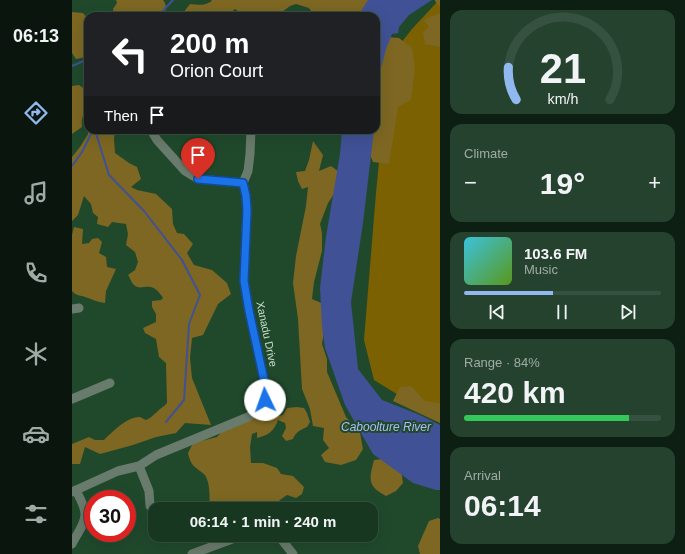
<!DOCTYPE html>
<meta charset="utf-8">
<style>
body{margin:0;font-family:Arial,sans-serif;background:#25422e;color:#f1f3f6;height:100vh;display:flex;flex-direction:column;font-size:15px;white-space:nowrap}
*{box-sizing:border-box;margin:0}
p{font-size:13px;color:#9faca5}
.icon{flex:none;width:22px;height:22px;fill:none;stroke:currentColor;stroke-width:2;stroke-linecap:round;stroke-linejoin:round}
.map{position:relative;flex:1;overflow:hidden}
.side{display:flex;flex-direction:column;gap:10px;padding:10px;background:#0d1e12;width:245px}
.side>*{flex:none}
.hud{position:absolute;left:12px;top:12px;width:296px;height:122px;border-radius:12px;box-shadow:0 4px 16px #0002,0 0 0 1px #36513f;background:#202124;color:#fff;overflow:hidden}
.speed{position:absolute;left:12px;top:490px;display:flex;gap:8px;font-size:20px;font-weight:700;text-align:center}
.speed>*{display:grid;place-content:center;width:52px;height:52px;border-radius:50%;background:#183721;box-shadow:0 4px 16px #0002,0 0 0 1px #36513f;line-height:1}
.speed .limit{border:6px solid #d22;background:#fff;color:#111}
.pin{position:absolute;display:grid;place-items:center;width:34px;height:34px;color:#fff;margin:-41px -17px;border-radius:50% 50% 50% 0;rotate:-45deg;box-shadow:0 0 4px #0007}
.pin .icon{rotate:45deg}
.me{position:absolute;width:44px;margin:-22px;rotate:357deg;stroke-linejoin:round;filter:drop-shadow(0 0 3px #0008)}
.turn{display:flex;align-items:center;gap:14px;height:84px;padding:0 20px;font-size:18px}
.turn .icon{width:52px;height:52px;stroke-width:2.5}
.turn b{display:block;font-size:28px;line-height:34px}
.then{display:flex;align-items:center;height:38px;padding:0 20px;background:#0003;gap:8px;font-size:15px}
.big{font-size:30px;font-weight:700;line-height:1.1}
.side .tile{flex:1;display:flex;flex-direction:column;justify-content:center;gap:6px;min-width:0;padding:0 14px;border-radius:12px;background:#25422e}
.side .dial{align-items:center;gap:0}
.dial svg{height:104px;overflow:visible;fill:none;stroke:#36513f;stroke-width:7;stroke-linecap:round;text-anchor:middle}
.dial text{fill:#f1f3f6;stroke:none}
.song{display:flex;align-items:center;gap:12px}
.cover{width:48px;height:48px;border-radius:6px;background:linear-gradient(135deg,hsl(190 70% 55%),hsl(90 70% 35%))}
.played{height:4px;border-radius:2px;background:linear-gradient(90deg,#90b9f0 45%,#36513f 45%)}
.keys{display:flex;justify-content:space-around;direction:ltr}
.heat{display:flex;justify-content:space-between;align-items:center;font-size:22px;direction:ltr}
.charge{height:6px;border-radius:3px;background:linear-gradient(90deg,#34c759 84%,#36513f 0)}
.trip{position:absolute;left:76px;top:502px;width:230px;height:40px;border-radius:12px;background:#183721;box-shadow:0 4px 16px #0002,0 0 0 1px #36513f;font-weight:700;line-height:40px;text-align:center}
main{display:flex;flex:1;min-height:0}
.tabs{display:flex;flex-direction:column;width:72px;justify-content:space-around;align-items:center;background:#0a160d;color:#9faca5}
.tabs .icon{width:28px;height:28px}
.tabs .current{color:#90b9f0}
.tabs b{font-size:18px;color:#f1f3f6}
.map>svg:first-child{display:block}
.green{fill:#7b6102}
.forest{fill:#7d6722}
.water{fill:#405196}
.lines{fill:none;stroke-linecap:round;stroke-linejoin:round}
.stream{stroke:#405196;stroke-width:2}
.minor{stroke:#697b6c;stroke-width:9}
.route-casing{stroke:#114b97;stroke-width:10}
.route{stroke:#1a73e8;stroke-width:7}
.labels{text-anchor:middle;stroke-width:4;stroke-linejoin:round;paint-order:stroke}
.street-label{font-size:11px;fill:#c7ddcb;stroke:#20492c}
.water-label{font-size:12px;font-style:italic;fill:#adbffa;stroke:#20492c}
</style>
<main>
<nav class="tabs">
<b>06:13</b>
<svg class="icon current" aria-label="directions" viewBox="0 0 24 24"><path d="M12 3l9 9-9 9-9-9zM9 14v-3h6M13 9l2 2-2 2"/></svg>
<svg class="icon" aria-label="music" viewBox="0 0 24 24"><path d="M9 18V5l10-2v13"/><circle cx="6" cy="18" r="3"/><circle cx="16" cy="16" r="3"/></svg>
<svg class="icon" aria-label="phone" viewBox="0 0 24 24"><path d="M5 4h4l2 5-3 2q2 4 5 5l2-3 5 2v4C11 20 4 13 5 4z"/></svg>
<svg class="icon" aria-label="climate" viewBox="0 0 24 24"><path d="M12 3v18M4 7l16 10M4 17L20 7"/></svg>
<svg class="icon" aria-label="car" viewBox="0 0 24 24"><path d="M5 17H2v-5l4-1 3-4h7l3 4 3 1v5h-3M9 17h6M6 11h13"/><circle cx="7" cy="17" r="2"/><circle cx="17" cy="17" r="2"/></svg>
<svg class="icon" aria-label="filters" viewBox="0 0 24 24"><path d="M4 7h16M4 17h16"/><circle cx="9" cy="7" r="2"/><circle cx="15" cy="17" r="2"/></svg>
</nav>
<div class="map">
<svg width="368" height="554" viewBox="0 0 368 554">
<rect width="100%" height="100%" fill="#20492c"/>
<path class="green" d="M367 0H368V419L354 412 302 380 292 340 304 193 317 58 340 29Z"/>
<path class="forest" d="M44 0H91C95 5 95 11 90 16H42L41 9 45 3Z
M139 0H302L284 16H279V13L264 16 259 14H253L249 16H245L242 15 237 8 224 4 218 6 206 15H189L183 12 170 14 163 9 158 13V16H111L110 15 114 9 118 4C126 5 133 6 140 1Z
M363 0H368V47L353 44 351 32 357 27 352 21C358 15 361 17 368 13V7L363 1Z
M0 12 11 13 16 19V55L14 57 4 59 0 53Z
M315 37 327 38 340 48 343 69 339 100 326 107 317 164 301 162 297 152 299 130H304V81Z
M7 85 14 90C15 95 17 101 15 107 12 117 9 115 10 127L0 134V86Z
M16 122V130H43L42 139 43 153 57 163 65 167 69 179 59 187 65 190 84 194 100 209 101 224 105 233 112 234 121 244 115 253 122 265 140 270 155 283 159 294 146 304 131 335 120 338 118 358 120 378 139 425 113 423 104 433 84 437 61 445 28 454 13 447 8 464H0V444L17 437 23 440H32C40 432 56 416 68 417 69 417 73 420 74 420 79 418 81 415 85 412 88 408 92 407 95 403L94 363 87 357 84 339 73 333 71 328 84 322V314L80 307V301L89 300 91 298C78 277 70 294 61 284 59 282 58 277 56 275L63 270 66 262 63 252 54 245 56 234 54 224 40 222 36 227 25 224 26 217 21 213 19 204 12 196 6 215 0 221V157L8 147 16 134Z
M241 141 251 155 247 171 259 166 267 172 266 188 256 203 248 224 250 233V251L242 282 240 299 254 305 252 332 250 344 255 359V372L274 417 288 433 291 449 284 460 269 465 253 462 249 455 257 448 251 440 252 428 241 426 238 409 230 389 226 319 221 283 224 256 234 206 236 187 230 189 226 181 224 172 233 171 237 160Z
M2 227 11 229 10 244 17 243 20 239 26 238 30 242 27 253 34 257 35 267 44 269 34 291 33 303C25 302 20 299 13 297 8 295 4 296 0 291V235Z
M339 386 353 401 368 403V423L321 401 328 387Z
M225 407 232 408 235 413 238 422 235 427C228 430 224 432 221 439L214 441 210 436 214 428 213 423 206 420C202 431 197 435 185 438V432L180 434 178 447 179 463H191L205 468 209 474 221 476 232 487 230 494 224 498 215 495 204 503 189 509H153L152 506C147 507 143 509 138 509 137 498 139 485 133 475 130 472 126 470 123 467 119 464 117 458 116 453L121 443 145 437 154 427 188 412 203 417 211 415 215 408Z
M310 459 329 469 331 483 324 491 314 496C295 486 297 479 302 460Z
M366 518 368 519V554H348L346 546 357 521Z"/>
<path class="water" d="M296 0H360L337 15 327 27 326 33 320 34 314 49 308 72 304 111V16H286Z
M270 130H302L291 223 279 302 286 369 310 400 348 415 368 425V490H364L341 483 301 454 273 405 253 348 250 327 248 288 254 237 268 154Z"/>
<g class="lines">
<path class="stream" d="M86 16 101 0
M0 66 16 59
M23 130 37 175 72 211 110 260 128 295 117 324 112 400 94 422
M0 166 10 152 21 130"/>
<path class="minor" d="M79 130 85 140 113 171 126 179 171 183
M0 309 7 308
M0 399 38 383
M67 466 77 491 78 506
M0 492 46 471 67 466 84 455 176 417 187 410 193 401 194 389 177 311 172 281 175 210 174 196 171 183 176 171 178 154 179 130
M206 535 221 554
M0 544C4 535 13 525 13 514 13 506 7 497 4 490
M120 554 171 535"/>
</g>
<g class="lines">
<defs>
<path id="route" d="M126 179 171 183 174 196 175 210 172 281 177 311 194 389 193 400"/>
</defs>
<use href="#route" class="route-casing"/>
<use href="#route" class="route"/>
</g>
<g class="labels">
<g class="street-label">
<text transform="translate(195 334) rotate(78)" y="4">Xanadu Drive</text>
</g>
<g class="water-label">
<text x="314" y="431">Caboolture River</text>
</g>
</g>
</svg>
<div class="speed"><div class="limit">30</div></div>
<div class="pin" style="left:126px;top:179px;background:#d93025"><svg class="icon" aria-label="arrive" viewBox="0 0 24 24"><path d="M6 21V4h12l-3 4 3 4H6"/></svg></div>
<svg class="me" style="left:193px;top:400px" viewBox="-20 -20 40 40"><circle r="19" fill="#fff"/><path d="M0-13L10 11 0 6-10 11z" fill="#1a73e8"/></svg>
<div class="trip">06:14 · 1 min · 240 m</div>
<div class="hud">
<div class="turn"><svg class="icon" aria-label="left" viewBox="0 0 24 24"><path d="M17 20v-9H6M10 6l-5 5 5 5"/></svg><div><b>200 m</b>Orion Court</div></div>
<div class="then">Then<svg class="icon" aria-label="arrive" viewBox="0 0 24 24"><path d="M6 21V4h12l-3 4 3 4H6"/></svg></div>
</div>
</div>
<section class="side">
<div class="tile dial"><svg viewBox="0 0 100 80">
<path d="M14 69A42 42 0 1 1 86 69"/>
<path d="M14 69A42 42 0 0 1 8 44" stroke="#90b9f0"/>
<text x="50" y="56" font-size="32" font-weight="700">21</text>
<text x="50" y="72" font-size="11">km/h</text>
</svg></div>
<div class="tile"><p>Climate</p>
<div class="heat"><a>−</a><b class="big">19°</b><a>+</a></div>
</div>
<div class="tile">
<div class="song"><i class="cover"></i><div><b>103.6 FM</b><p>Music</p></div></div>
<div class="played"></div>
<div class="keys"><svg class="icon" aria-label="previous" viewBox="0 0 24 24"><path d="M18 5L8 12l10 7zM5 5v14"/></svg><svg class="icon" aria-label="pause" viewBox="0 0 24 24"><path d="M8 5v14M16 5v14"/></svg><svg class="icon" aria-label="next" viewBox="0 0 24 24"><path d="M6 5l10 7-10 7zM19 5v14"/></svg></div>
</div>
<div class="tile"><p>Range · 84%</p><b class="big">420 km</b><div class="charge"></div></div>
<div class="tile"><p>Arrival</p><b class="big">06:14</b></div>
</section>
</main>
